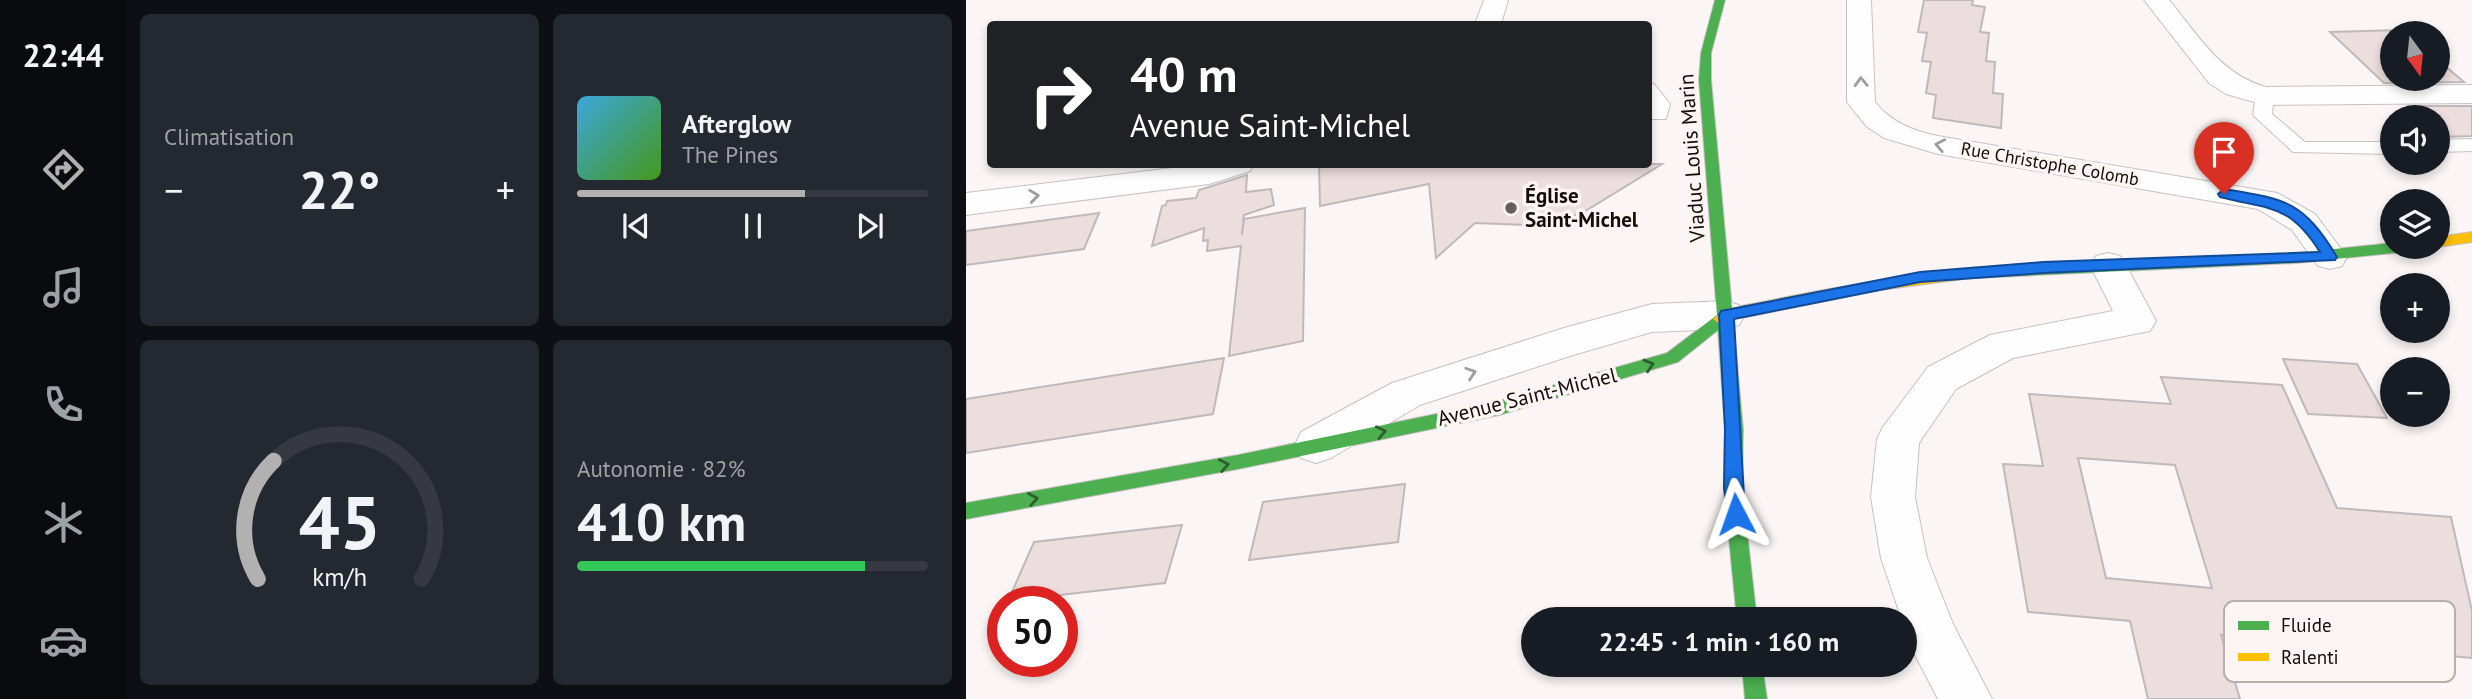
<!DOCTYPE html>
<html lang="fr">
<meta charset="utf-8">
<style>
body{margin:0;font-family:"PT Sans",sans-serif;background:#242831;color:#f1f3f6;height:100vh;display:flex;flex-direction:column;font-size:26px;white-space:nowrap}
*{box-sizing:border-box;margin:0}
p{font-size:23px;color:#9ea1a6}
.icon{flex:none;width:38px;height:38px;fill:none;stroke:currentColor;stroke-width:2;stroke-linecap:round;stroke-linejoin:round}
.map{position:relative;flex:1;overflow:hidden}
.panel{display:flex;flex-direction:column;gap:14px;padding:14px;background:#0d0f14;width:840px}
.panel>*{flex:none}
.guide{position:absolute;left:21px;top:21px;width:665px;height:147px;border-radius:7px;box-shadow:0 4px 10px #0003;background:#202124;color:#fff;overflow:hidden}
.needle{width:46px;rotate:165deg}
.controls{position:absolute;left:1414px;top:21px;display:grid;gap:14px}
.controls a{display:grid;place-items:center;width:70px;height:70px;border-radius:50%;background:#171b24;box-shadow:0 4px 10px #0003;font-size:35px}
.speed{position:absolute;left:21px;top:586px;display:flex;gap:14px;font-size:35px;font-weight:700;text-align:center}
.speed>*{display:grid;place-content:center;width:91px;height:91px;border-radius:50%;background:#171b24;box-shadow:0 4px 10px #0003;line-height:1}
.speed .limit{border:10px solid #d22;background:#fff;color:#111}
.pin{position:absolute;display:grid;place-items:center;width:60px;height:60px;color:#fff;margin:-72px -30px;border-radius:50% 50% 50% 0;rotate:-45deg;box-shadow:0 0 7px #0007}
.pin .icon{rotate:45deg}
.me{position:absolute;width:77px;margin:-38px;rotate:356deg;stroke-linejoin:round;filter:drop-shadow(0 0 5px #0008)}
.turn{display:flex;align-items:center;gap:24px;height:147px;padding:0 28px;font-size:32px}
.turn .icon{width:91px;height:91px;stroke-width:2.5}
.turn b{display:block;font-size:49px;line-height:60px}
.big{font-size:52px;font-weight:700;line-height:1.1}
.panel .widget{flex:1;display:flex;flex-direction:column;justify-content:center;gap:10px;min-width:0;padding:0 24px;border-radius:10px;background:#242831}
.panel .dial{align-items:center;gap:0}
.dial svg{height:182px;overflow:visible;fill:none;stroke:#363941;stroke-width:7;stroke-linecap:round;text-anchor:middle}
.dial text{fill:#f1f3f6;stroke:none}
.song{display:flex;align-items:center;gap:21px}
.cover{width:84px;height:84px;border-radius:10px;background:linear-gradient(135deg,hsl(200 70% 55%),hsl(100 70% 35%))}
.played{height:7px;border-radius:4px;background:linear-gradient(90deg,#b2b0b1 65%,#363941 65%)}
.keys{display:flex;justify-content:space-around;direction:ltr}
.heat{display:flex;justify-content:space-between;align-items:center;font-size:38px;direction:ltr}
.charge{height:10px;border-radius:5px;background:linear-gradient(90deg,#34c759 82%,#363941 0)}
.panel .tiles{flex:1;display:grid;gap:14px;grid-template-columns:repeat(2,1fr)}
.trip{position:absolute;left:555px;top:607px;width:396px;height:70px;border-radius:35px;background:#171b24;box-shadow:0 4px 10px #0003;font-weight:700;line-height:70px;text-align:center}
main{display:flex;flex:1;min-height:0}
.menu{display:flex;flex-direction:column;width:126px;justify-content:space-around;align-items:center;background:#090b0e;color:#9ea1a6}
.menu .icon{width:49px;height:49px}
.menu .current{color:#b2b0b1}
.menu b{font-size:32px;color:#f1f3f6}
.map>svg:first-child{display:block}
.building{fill:#ecddde;stroke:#bfbab9;stroke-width:2;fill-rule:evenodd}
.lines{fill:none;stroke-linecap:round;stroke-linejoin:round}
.lane-casing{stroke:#c7c2c0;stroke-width:2}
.street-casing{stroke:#c7c2c0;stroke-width:2}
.fast-casing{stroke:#c7c2c0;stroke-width:2}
.slow-casing{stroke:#c7c2c0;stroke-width:2}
.lane{fill:#fefefe;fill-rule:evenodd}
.street{fill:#fefefe;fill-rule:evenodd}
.fast{fill:#4caf50;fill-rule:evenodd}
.slow{fill:#ffc107;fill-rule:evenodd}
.oneway{stroke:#a09d9c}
.oneway2{stroke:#2f5e2d}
.route{fill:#1a73e8;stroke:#114b97;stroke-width:2}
.poi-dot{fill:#645e5c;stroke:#fdf5f3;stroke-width:2.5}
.labels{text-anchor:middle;stroke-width:7;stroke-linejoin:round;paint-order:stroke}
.far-street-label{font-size:18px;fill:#120c0a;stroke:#fdf5f3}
.street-label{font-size:21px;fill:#120c0a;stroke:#fdf5f3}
.poi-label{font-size:21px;font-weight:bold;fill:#120c0a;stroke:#fdf5f3;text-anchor:start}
.key{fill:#fdf5f3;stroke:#b6afad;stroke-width:2}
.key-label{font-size:19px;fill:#120c0a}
</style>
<main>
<nav class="menu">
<b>22:44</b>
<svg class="icon current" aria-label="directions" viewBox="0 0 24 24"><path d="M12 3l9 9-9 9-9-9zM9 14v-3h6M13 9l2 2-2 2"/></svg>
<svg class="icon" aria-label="music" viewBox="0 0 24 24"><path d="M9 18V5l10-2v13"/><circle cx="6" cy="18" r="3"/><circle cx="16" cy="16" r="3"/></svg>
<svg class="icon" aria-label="phone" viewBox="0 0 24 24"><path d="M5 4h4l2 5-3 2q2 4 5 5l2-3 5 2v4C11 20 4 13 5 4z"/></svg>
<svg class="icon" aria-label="climate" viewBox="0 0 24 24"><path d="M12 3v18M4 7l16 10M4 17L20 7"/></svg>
<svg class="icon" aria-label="car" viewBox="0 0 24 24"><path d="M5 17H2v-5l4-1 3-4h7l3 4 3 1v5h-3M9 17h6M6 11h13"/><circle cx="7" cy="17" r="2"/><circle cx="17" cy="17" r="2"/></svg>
</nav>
<section class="panel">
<div class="tiles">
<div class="widget"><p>Climatisation</p>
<div class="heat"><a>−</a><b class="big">22°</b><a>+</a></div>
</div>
<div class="widget">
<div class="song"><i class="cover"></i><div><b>Afterglow</b><p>The Pines</p></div></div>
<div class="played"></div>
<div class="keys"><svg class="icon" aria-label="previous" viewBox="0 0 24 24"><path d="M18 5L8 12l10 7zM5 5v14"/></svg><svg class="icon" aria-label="pause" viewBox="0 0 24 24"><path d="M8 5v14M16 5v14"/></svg><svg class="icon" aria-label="next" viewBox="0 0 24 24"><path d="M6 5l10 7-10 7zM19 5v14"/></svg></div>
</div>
<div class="widget dial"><svg viewBox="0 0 100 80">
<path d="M14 69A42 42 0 1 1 86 69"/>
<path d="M14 69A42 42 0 0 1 21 17" stroke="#b2b0b1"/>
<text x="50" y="56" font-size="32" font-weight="700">45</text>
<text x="50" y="72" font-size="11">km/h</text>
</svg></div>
<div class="widget"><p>Autonomie · 82%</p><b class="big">410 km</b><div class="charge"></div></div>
</div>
</section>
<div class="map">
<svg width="1506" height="699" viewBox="0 0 1506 699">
<rect width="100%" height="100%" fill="#fbf6f5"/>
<path class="building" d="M958 0H1007L1006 5 1019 7 1014 32 1023 33 1020 61 1029 62 1027 93 1037 94 1035 128 967 118 970 95 960 93 965 62 956 61 961 33 952 32Z
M1436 30 1440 33H1426V79H1472V60L1498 82 1418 83 1364 32Z
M1443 106H1506V136L1475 137 1472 134V117H1454Z
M353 164H696L621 210 584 226 509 223 470 258 463 184 354 206Z
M281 175 280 192 305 189 308 205 278 215 276 235 278 219 339 208 337 341 263 356 275 246 241 251 242 240 237 241 238 228 186 246 196 206 200 205 201 201 230 198 233 190Z
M133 213 118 249 0 265V231Z
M258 358 247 414 0 453V399Z
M1317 359 1391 364 1421 418 1342 414Z
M1195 377 1316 385 1371 508 1485 517 1506 611V658L1255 635 1274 699H1182L1164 621 1062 612 1037 464 1077 466 1063 394 1205 404ZM1112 458 1209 465 1246 588 1140 578Z
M439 484 432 542 283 560 297 502Z
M216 525 199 583 42 601 68 542Z"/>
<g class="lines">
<defs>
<path id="lane" d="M682 83 688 84 704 104 700 119H686L684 115 686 104 682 100Z
M1299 91 1308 96 1306 114 1339 142H1426V154L1327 152 1287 115 1290 96Z
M1506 139V151L1472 152V140Z"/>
<path id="street" d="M518 0H542L535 24H509Z
M881 0H905L909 102C925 122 947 131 972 136L1311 193 1349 214 1381 257 1376 266 1364 269 1352 266 1326 230 1292 209 972 154 918 138 900 126 881 102Z
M1178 0H1203C1232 35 1255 75 1300 87L1506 85V103L1299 105 1260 94 1243 83Z
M239 164H288L284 171 243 184 0 215V193Z
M1142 253 1154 256 1160 265 1190 321 1184 331 1047 358 990 389 953 443 949 497 961 558 987 624 1026 699H972L949 655 938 620H936L915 558 905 497 911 439 917 427 962 367 1024 335 1147 311 1124 265 1130 256Z
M760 301 773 305 779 315 773 325 760 329 686 332 604 356 454 405 365 458 350 463 335 458 329 445 335 432 426 383 598 328 686 304Z"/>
<path id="fast" d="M749 0H759L745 53V80L777 429 776 488 791 620H771L758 488 759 429 752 330 712 362 533 415 272 469 0 519V503L272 455 533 401 701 353 751 315 733 80 735 53Z
M1426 243V247H1444L1437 252 1330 263 1007 278 1000 273 1007 268 1330 253Z
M776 665H796L801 699H779Z"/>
<path id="slow" d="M1506 232V242L1472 247V237Z
M1007 268 1012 269 1014 273 1012 277 914 290 765 320 755 325 747 319 760 309 852 291 945 275Z"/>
</defs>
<use href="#lane" class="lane-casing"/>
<use href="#street" class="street-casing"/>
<use href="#fast" class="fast-casing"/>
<use href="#slow" class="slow-casing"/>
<use href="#lane" class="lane"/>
<use href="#street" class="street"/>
<use href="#fast" class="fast"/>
<use href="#slow" class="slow"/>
</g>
<defs><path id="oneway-chevron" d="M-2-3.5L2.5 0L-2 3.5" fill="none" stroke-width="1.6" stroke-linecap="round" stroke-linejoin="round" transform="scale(1.75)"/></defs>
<g class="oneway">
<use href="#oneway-chevron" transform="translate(895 82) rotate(-92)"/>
<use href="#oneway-chevron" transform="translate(974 145) rotate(-169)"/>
<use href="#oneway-chevron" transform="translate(68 196) rotate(-7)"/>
<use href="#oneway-chevron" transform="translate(505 373) rotate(-18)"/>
</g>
<g class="oneway2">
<use href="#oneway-chevron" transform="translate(683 365) rotate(-17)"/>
<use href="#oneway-chevron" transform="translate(415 432) rotate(-12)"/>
<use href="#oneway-chevron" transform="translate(258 465) rotate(-11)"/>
<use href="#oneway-chevron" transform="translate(67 499) rotate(-10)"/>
</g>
<path class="route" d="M1258 189C1320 199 1337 201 1371 257L1369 260 1077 273 954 282 768 319 779 514 776 520 770 523 763 520 758 488 759 429 753 315 755 311 954 272 1077 262 1354 252C1323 203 1304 210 1254 197L1252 194Z"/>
<circle class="poi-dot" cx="545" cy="208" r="7"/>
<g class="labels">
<g class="far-street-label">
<text transform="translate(1084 164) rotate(10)" y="6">Rue Christophe Colomb</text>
</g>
<g class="street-label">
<text transform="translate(726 158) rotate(-94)" y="7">Viaduc Louis Marin</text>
<text transform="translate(561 397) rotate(-14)" y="7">Avenue Saint-Michel</text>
</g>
<g class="poi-label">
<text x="559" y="203">Église<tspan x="559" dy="24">Saint-Michel</tspan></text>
</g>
</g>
<rect x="1258" y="601" width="231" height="81" rx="10" class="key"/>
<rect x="1272" y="621" width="31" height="9" fill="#4caf50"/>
<rect x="1272" y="653" width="31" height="8" fill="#ffc107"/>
<g class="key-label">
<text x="1315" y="632">Fluide</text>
<text x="1315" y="664">Ralenti</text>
</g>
</svg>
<div class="controls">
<a><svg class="needle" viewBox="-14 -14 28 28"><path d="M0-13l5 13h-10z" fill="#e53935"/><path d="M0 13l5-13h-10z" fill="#9ea1a6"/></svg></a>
<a><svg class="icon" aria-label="sound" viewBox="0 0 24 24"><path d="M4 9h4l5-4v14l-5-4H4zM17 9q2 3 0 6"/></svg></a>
<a><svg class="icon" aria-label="layers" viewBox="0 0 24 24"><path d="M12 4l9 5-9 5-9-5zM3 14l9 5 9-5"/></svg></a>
<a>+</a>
<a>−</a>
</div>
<div class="speed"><div class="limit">50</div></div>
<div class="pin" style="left:1258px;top:194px;background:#d93025"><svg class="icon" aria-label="arrive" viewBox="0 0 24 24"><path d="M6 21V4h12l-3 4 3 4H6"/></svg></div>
<svg class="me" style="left:770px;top:514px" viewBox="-20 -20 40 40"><path d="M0-17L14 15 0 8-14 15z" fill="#1a73e8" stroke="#fff" stroke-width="4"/></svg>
<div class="trip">22:45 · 1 min · 160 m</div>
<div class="guide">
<div class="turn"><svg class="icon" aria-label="right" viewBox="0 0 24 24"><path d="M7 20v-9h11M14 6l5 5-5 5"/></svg><div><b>40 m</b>Avenue Saint-Michel</div></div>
</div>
</div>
</main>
